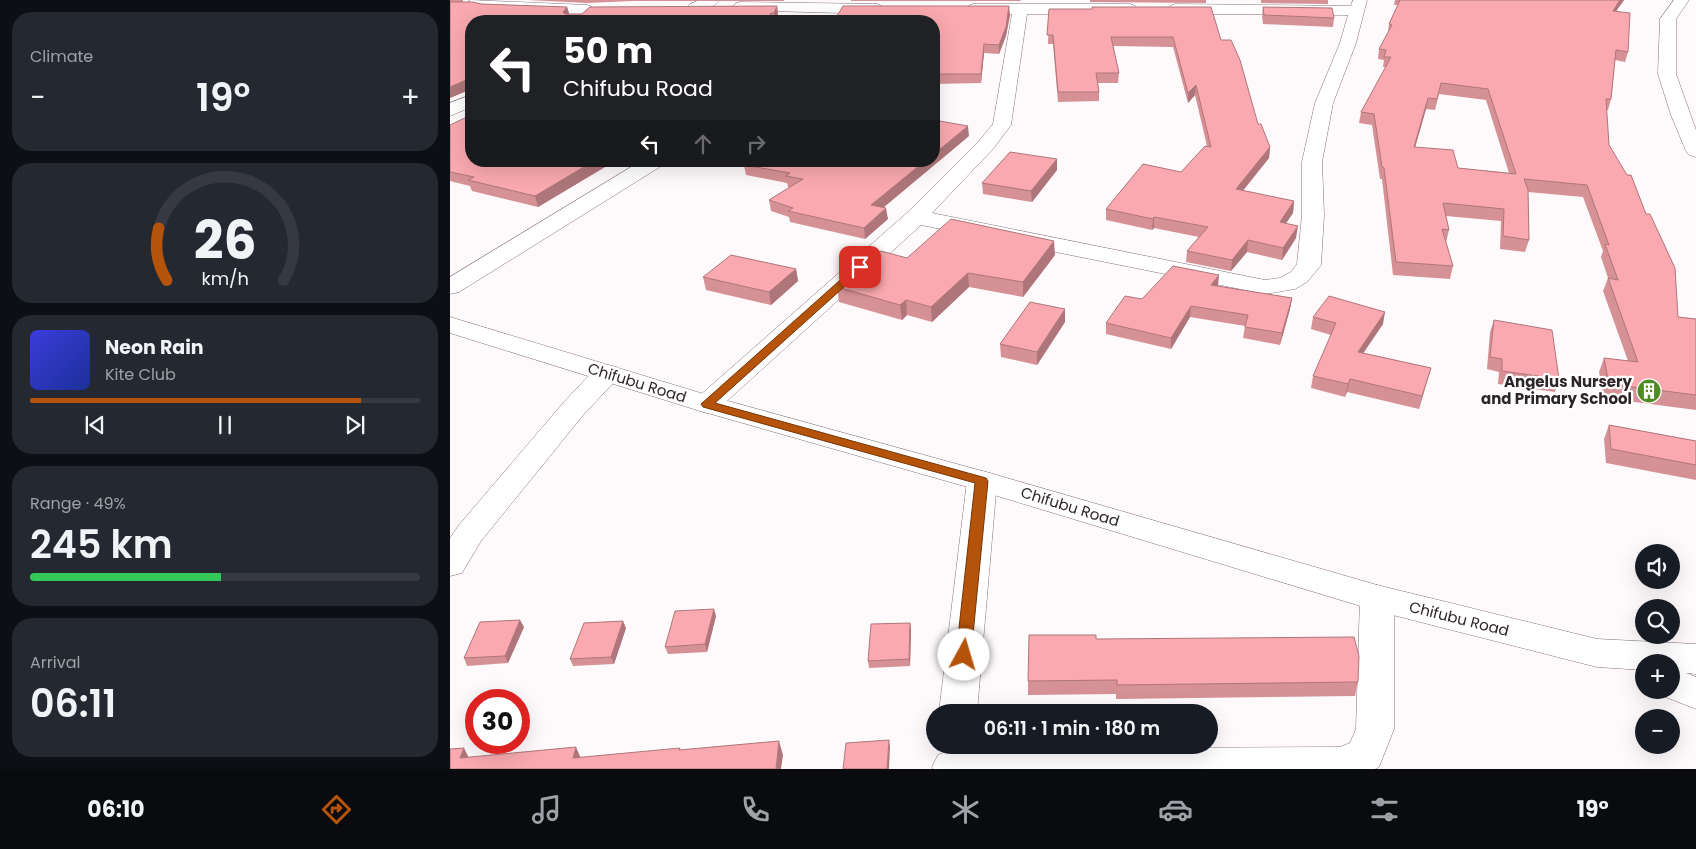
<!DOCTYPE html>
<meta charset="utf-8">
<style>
body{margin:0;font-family:Poppins,sans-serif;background:#242831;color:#f1f3f6;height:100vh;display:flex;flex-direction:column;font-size:19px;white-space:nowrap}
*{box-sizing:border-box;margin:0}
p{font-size:16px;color:#9ea1a6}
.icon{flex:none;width:28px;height:28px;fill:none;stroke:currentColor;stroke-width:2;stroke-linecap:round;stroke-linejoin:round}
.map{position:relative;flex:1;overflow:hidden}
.side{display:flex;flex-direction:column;gap:12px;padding:12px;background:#0d0f14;width:450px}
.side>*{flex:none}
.top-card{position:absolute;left:15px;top:15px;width:475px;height:152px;border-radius:20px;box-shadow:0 5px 20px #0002;background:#202124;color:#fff;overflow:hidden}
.buttons{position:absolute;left:1185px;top:544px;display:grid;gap:10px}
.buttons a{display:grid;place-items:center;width:45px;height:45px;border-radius:50%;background:#171b24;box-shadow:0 5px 20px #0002;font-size:25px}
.speed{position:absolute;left:15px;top:689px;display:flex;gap:10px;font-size:25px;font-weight:700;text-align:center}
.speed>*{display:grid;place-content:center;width:65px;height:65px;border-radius:50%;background:#171b24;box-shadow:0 5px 20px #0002;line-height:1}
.speed .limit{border:8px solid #d22;background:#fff;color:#111}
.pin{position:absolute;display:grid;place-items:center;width:42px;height:42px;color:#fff;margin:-21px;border-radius:10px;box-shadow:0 2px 8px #0006}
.me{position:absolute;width:55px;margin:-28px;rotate:6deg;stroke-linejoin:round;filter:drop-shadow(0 0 4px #0008)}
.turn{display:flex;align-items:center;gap:18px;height:105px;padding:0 15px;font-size:22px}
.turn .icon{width:65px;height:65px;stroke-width:2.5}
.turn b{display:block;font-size:35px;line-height:42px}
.lanes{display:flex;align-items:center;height:48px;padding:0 15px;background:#0003;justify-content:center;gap:25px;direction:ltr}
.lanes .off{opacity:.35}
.big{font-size:38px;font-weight:600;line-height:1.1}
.side .tile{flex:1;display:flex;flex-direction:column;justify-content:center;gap:8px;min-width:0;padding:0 18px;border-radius:20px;background:#242831}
.side .dial{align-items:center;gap:0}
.dial svg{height:130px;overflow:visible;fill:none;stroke:#363941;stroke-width:7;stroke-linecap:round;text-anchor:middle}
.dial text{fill:#f1f3f6;stroke:none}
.song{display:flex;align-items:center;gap:15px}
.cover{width:60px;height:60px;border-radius:8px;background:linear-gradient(135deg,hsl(240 70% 55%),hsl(230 70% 35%))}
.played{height:5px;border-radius:2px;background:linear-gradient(90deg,#b45309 85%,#363941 85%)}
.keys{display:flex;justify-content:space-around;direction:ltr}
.heat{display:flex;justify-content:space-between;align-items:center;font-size:28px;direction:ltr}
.charge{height:8px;border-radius:4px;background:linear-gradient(90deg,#34c759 49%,#363941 0)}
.trip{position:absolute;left:476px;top:704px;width:292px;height:50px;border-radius:25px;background:#171b24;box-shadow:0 5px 20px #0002;font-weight:600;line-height:50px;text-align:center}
.dock{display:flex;height:80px;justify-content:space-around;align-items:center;background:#090b0e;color:#9ea1a6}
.dock .icon{width:35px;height:35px}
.dock .active{color:#b45309}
.dock b{font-size:22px;color:#f1f3f6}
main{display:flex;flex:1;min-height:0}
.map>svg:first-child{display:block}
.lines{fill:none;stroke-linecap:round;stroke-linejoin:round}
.minor-casing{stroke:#836f7a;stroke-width:1}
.tertiary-casing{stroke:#836f7a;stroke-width:1}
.secondary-casing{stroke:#836f7a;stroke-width:1}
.minor{fill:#fff;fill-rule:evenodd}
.tertiary{fill:#fff;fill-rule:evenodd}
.secondary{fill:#fff;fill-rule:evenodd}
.wall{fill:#d69196;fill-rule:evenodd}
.shaded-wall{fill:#ae767a}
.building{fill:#f9a9af;stroke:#ae767a;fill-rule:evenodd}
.route{fill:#b45309;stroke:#753606}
.labels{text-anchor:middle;stroke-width:4.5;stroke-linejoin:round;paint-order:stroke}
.poi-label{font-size:15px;font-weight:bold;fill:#2e252a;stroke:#fff;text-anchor:end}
.street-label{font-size:15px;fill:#2e252a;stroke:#fff}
</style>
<main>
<section class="side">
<div class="tile"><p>Climate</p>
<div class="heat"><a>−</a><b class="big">19°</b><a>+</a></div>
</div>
<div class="tile dial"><svg viewBox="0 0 100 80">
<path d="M14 69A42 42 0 1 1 86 69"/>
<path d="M14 69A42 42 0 0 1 9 37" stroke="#b45309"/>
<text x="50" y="56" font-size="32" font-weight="700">26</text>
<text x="50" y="72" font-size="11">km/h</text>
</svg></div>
<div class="tile">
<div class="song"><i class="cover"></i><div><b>Neon Rain</b><p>Kite Club</p></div></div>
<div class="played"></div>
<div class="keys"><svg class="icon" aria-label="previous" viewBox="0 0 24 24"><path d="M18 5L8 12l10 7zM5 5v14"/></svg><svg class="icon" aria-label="pause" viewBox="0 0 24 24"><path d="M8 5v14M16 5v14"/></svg><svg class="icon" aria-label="next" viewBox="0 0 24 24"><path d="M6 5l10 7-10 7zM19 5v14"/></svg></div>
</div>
<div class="tile"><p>Range · 49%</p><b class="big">245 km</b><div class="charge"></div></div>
<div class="tile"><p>Arrival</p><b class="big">06:11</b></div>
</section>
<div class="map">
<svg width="1246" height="769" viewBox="0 0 1246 769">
<rect width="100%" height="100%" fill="#fefafc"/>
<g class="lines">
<defs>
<path id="minor" d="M20 0 137 5 142 7 145 10 142 13 137 15 34 11 20 7 18 4Z
M250 0H270C265 7 249 12 240 10L237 7 240 4Z
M903 0H917L906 43 883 103 872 162 874 215 871 265 857 282 845 289 815 294 471 225 267 410 257 413 247 410 243 404 247 398 458 212 529 141 543 124 562 14 518 12 515 9 518 6 523 4H680L685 6 688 9 685 12 680 14H577L561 125 543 149 482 213 815 280 830 278 841 272 847 264 852 215V162L865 103 890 43 898 15 725 14 720 12 717 9 720 6 725 4 901 6Z
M290 2 427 4 432 6 435 9 432 12 427 14 285 10 282 7 285 4Z
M21 95V107L0 116V103Z
M191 161H216L213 165 9 292 0 294V277Z
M157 365 167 367 171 373 167 379 134 414 31 541 12 573 0 576V538L9 525 114 402 147 367Z
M532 471 543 474 547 481 527 712H489L517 481 521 474Z
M927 585 939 589 944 598V729L929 767 925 769H483L482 767 488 755 502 749 890 747 900 743 906 729 910 598 915 589Z"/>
<path id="tertiary" d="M1224 0H1239L1226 19V74L1246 130V157L1239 155 1236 151 1221 115 1208 74 1210 19Z"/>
<path id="secondary" d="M0 317 267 398 543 474 927 585 1147 639 1246 644V674L1236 673 1246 677V709L1208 694 1206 690H1221V662H1194V670L1147 667 927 611 521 488 247 410 0 333Z"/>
</defs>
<use href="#minor" class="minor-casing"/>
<use href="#tertiary" class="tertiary-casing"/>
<use href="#secondary" class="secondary-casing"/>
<use href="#minor" class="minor"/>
<use href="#tertiary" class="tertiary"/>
<use href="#secondary" class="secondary"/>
</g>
<path class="wall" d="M0 0H13V2H0Z
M77 0H334V1H182L137 3Z
M401 0H571L570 1H401Z
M640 0H756V3L640 2Z
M811 0H878V4L811 3Z
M945 0H1174L1166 11 1178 52 1175 62 1165 60 1161 99 1158 110H1156L1159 145 1228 317 1246 319V410L1154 398 1149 372 1154 358 1178 361 1153 291 1158 278 1151 257 1153 251 1133 197 1078 192 1079 240 1075 252 1050 249 1051 221 996 216 999 230 996 242 1003 266 1000 279 943 275 932 179H930L922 125 909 123 911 112 936 67H933L934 60 928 59 929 49 938 32 939 24 948 5H944ZM989 94 1036 100 1059 173 1008 168 965 147 976 109 985 110Z
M0 2H23L31 4 117 7 119 14H132L140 7 327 6 328 15 326 21H21V89L0 98Z
M813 7 884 18 883 27 813 24 812 16Z
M599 9 771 40 808 124 820 147 819 158 793 191 844 201 843 213 835 224 846 238 832 260 797 252 781 271 736 262 737 251 749 237 704 228 702 230 656 220V209L731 172 757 146 745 95 738 103 723 47 663 46 669 73 668 83H648L649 92V101L608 102 603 44H598Z
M560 15 556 36 549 54 534 53 531 83 484 84V21Z
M0 125 165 161 88 207 22 191 20 186 0 181Z
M519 136 433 208 438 219 415 239 340 222 339 217 321 211 319 200 340 187H338L337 183 296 175 294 166 278 163 277 161H484Z
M607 159V170L582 202 533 194 532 183Z
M605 255 573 297 519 287 482 322 457 315 452 320 389 302 387 287 457 258Z
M346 269 348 281 321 305 256 290 253 277Z
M768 286 842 298 840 309 830 345 793 338 795 326 740 317 721 349 656 334V323L692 299Z
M863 317 933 324 913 353 981 368 969 409 897 392 895 397 861 388 863 376 881 335 861 329Z
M1044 320 1109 379 1105 392 1048 384 1049 372 1037 369 1040 332Z
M615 322 587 365 551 357 550 344Z
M1159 425 1246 441V480L1156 463 1154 439Z
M266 616 257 652 218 654 215 647Z
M460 623 461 630 460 666 419 668 418 661Z
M74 627 58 663 17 666 14 658Z
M176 628 164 664 123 666 120 659Z
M646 639 908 682 905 696 666 699V694L578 695V681Z"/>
<path class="shaded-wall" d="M1170 0H1174L1160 20 1163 11Z
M327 6 328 15 325 21 324 13Z
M559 6 560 15 556 36 549 54V45Z
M117 7 120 16 115 21 113 12Z
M321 13 323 21H316Z
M534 44V53L531 83V74Z
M21 78V89L0 98V87Z
M746 85 745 95 738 103V93Z
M978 98 976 109 962 158 964 147Z
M518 126 519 136 423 216 421 205 475 161H484V154Z
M820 147 819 158 785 200 786 189Z
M607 159V170L582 202 581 191Z
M144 161H165L88 207 85 196Z
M844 201 843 213 829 234 830 222Z
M436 208 438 219 415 239 414 228Z
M704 217V228L702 230 703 219Z
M848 226 846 238 832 260 833 248Z
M798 240 797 252 781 271 782 260Z
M604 241 605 255 573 297V282Z
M346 269 348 281 321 305 319 292Z
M518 273 519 287 482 322 481 307Z
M769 275 768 286 761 285Z
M842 298 840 309 830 345 832 333Z
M456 300 457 315 452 320 450 305Z
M741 306 740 317 721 349V338Z
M615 309V322L587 365V352Z
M935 312 933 324 906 364 908 352Z
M981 368 977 381 969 409 972 396Z
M900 379 897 392 895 397 898 384Z
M264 609 266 616 257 652 255 644Z
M70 620 74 627 58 663 55 656Z
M173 621 176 628 164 664 161 657Z
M460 623 461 630 460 666 459 659Z
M439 740 440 747 439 769H437Z
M329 741 333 755 331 769H326Z
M126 747 132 761 123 758Z
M14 748 21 762 10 758Z"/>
<path class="building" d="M950 0H1170L1163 11 1180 13 1178 52 1166 50 1161 99H1156L1159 145 1177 175H1181L1196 214H1200L1225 268 1228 317 1246 319V395L1159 384 1154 358 1188 362 1158 278 1168 280 1155 244 1159 245 1137 185 1074 179 1078 190 1079 240 1053 236 1054 209 993 203 999 230 992 229 1003 266 946 262 934 168 932 167 924 114 911 112 941 57H934L936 50 929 49 942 25 939 24ZM991 83 1038 89 1066 174 1008 168 1003 150 964 147 978 98 987 99Z
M0 2H23L31 4 117 7 113 12 115 14H132L140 7 327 6 324 13H321L316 21H21V78L0 87Z
M393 6H559L556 27 549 45 534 44 531 74H484V21H384Z
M642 7H761L771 40H781L790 60 808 124H811L820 147 786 189 844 201 830 222 848 226 833 248 798 240 782 260 737 251 758 227 704 217 703 219 656 209 693 164 731 172 755 146 761 147 746 85 738 93 723 37H661L669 73H646L649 92H608L603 35H597L599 9H642Z
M813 7 882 8 884 18 814 15Z
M21 115V161H144L85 196 18 180 24 177 0 172V125Z
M484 120 518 126 484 154Z
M560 152 607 159 581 191 532 183Z
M298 161H475L421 205 436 208 414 228 338 211 343 208 319 200 353 179 336 176 340 173 294 165Z
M501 219 604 241 573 282 518 273 481 307 456 300 450 305 387 287 431 251 457 258Z
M281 255 346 269 319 292 253 277Z
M723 266 769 275 761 285 842 298 832 333 795 327 798 315 741 306 721 338 656 323 675 296 692 299Z
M879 296 935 312 908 352 981 368 972 396 900 379 898 384 863 376 886 323 863 317Z
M580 302 615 309 587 352 550 344Z
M1044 320 1102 330 1109 379 1052 371V359L1040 357Z
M1159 425 1246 441V465L1161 449Z
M264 609 255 644 215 647 225 611Z
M70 620 55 656 14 658 30 622Z
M173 621 161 657 120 659 134 623Z
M460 623 459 659 418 661 421 624Z
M579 635H646V639L904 637 909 656 908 682 667 685V680L578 681Z
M439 740 437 769H393L396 743Z
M329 741 326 769H0V749L14 748 10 758 126 747 123 758 230 748 229 750Z"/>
<path class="route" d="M410 264 414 265V269L265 403 536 478 538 481 521 655 519 659 514 661 508 659 506 655 525 483 253 407 251 404 407 265Z"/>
<defs>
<symbol id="building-disc" viewBox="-11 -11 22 22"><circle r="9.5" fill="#4f8a27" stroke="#fff"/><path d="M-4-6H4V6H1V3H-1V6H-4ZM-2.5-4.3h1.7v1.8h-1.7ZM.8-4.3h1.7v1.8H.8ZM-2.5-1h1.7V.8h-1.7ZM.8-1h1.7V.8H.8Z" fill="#fff"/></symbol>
</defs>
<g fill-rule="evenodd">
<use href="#building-disc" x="1185" y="377" width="28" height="28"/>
</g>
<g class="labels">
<g class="poi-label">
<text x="1182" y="387">Angelus Nursery<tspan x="1182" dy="17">and Primary School</tspan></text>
</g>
<g class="street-label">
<text transform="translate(187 383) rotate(17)" y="5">Chifubu Road</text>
<text transform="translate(620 507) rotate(17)" y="5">Chifubu Road</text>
<text transform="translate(1009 619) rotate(14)" y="5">Chifubu Road</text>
</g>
</g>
</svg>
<div class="buttons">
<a><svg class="icon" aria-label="sound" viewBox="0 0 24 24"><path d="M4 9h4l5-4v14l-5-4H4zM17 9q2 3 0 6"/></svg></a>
<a><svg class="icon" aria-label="search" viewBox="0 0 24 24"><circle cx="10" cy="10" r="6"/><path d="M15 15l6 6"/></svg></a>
<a>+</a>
<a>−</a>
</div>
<div class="speed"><div class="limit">30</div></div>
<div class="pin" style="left:410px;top:267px;background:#d93025"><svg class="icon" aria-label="arrive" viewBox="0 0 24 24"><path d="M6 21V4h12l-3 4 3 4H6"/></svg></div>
<svg class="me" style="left:514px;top:655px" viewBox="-20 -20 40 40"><circle r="19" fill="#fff"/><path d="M0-13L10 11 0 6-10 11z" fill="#b45309"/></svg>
<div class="trip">06:11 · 1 min · 180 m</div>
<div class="top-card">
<div class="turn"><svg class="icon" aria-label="left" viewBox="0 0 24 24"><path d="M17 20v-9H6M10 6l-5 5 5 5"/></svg><div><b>50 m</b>Chifubu Road</div></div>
<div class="lanes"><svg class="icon" aria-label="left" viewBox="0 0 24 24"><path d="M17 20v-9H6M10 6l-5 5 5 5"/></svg><svg class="icon off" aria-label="ahead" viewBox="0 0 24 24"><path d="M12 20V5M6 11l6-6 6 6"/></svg><svg class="icon off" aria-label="right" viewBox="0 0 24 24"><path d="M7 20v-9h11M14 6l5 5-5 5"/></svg></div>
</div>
</div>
</main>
<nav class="dock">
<b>06:10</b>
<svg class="icon active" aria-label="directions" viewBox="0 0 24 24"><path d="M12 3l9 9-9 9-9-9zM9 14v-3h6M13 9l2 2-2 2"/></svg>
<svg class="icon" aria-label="music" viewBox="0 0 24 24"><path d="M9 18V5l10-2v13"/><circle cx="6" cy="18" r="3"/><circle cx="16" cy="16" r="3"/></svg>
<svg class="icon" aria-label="phone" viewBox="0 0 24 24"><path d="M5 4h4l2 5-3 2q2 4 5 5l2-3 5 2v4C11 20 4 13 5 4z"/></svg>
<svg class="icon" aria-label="climate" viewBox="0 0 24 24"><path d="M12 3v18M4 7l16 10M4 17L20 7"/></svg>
<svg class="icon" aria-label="car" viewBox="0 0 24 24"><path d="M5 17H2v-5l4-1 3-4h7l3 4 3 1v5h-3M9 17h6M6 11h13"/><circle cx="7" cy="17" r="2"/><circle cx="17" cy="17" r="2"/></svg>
<svg class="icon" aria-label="filters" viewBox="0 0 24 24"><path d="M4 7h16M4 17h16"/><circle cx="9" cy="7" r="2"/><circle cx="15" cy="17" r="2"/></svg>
<b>19°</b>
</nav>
